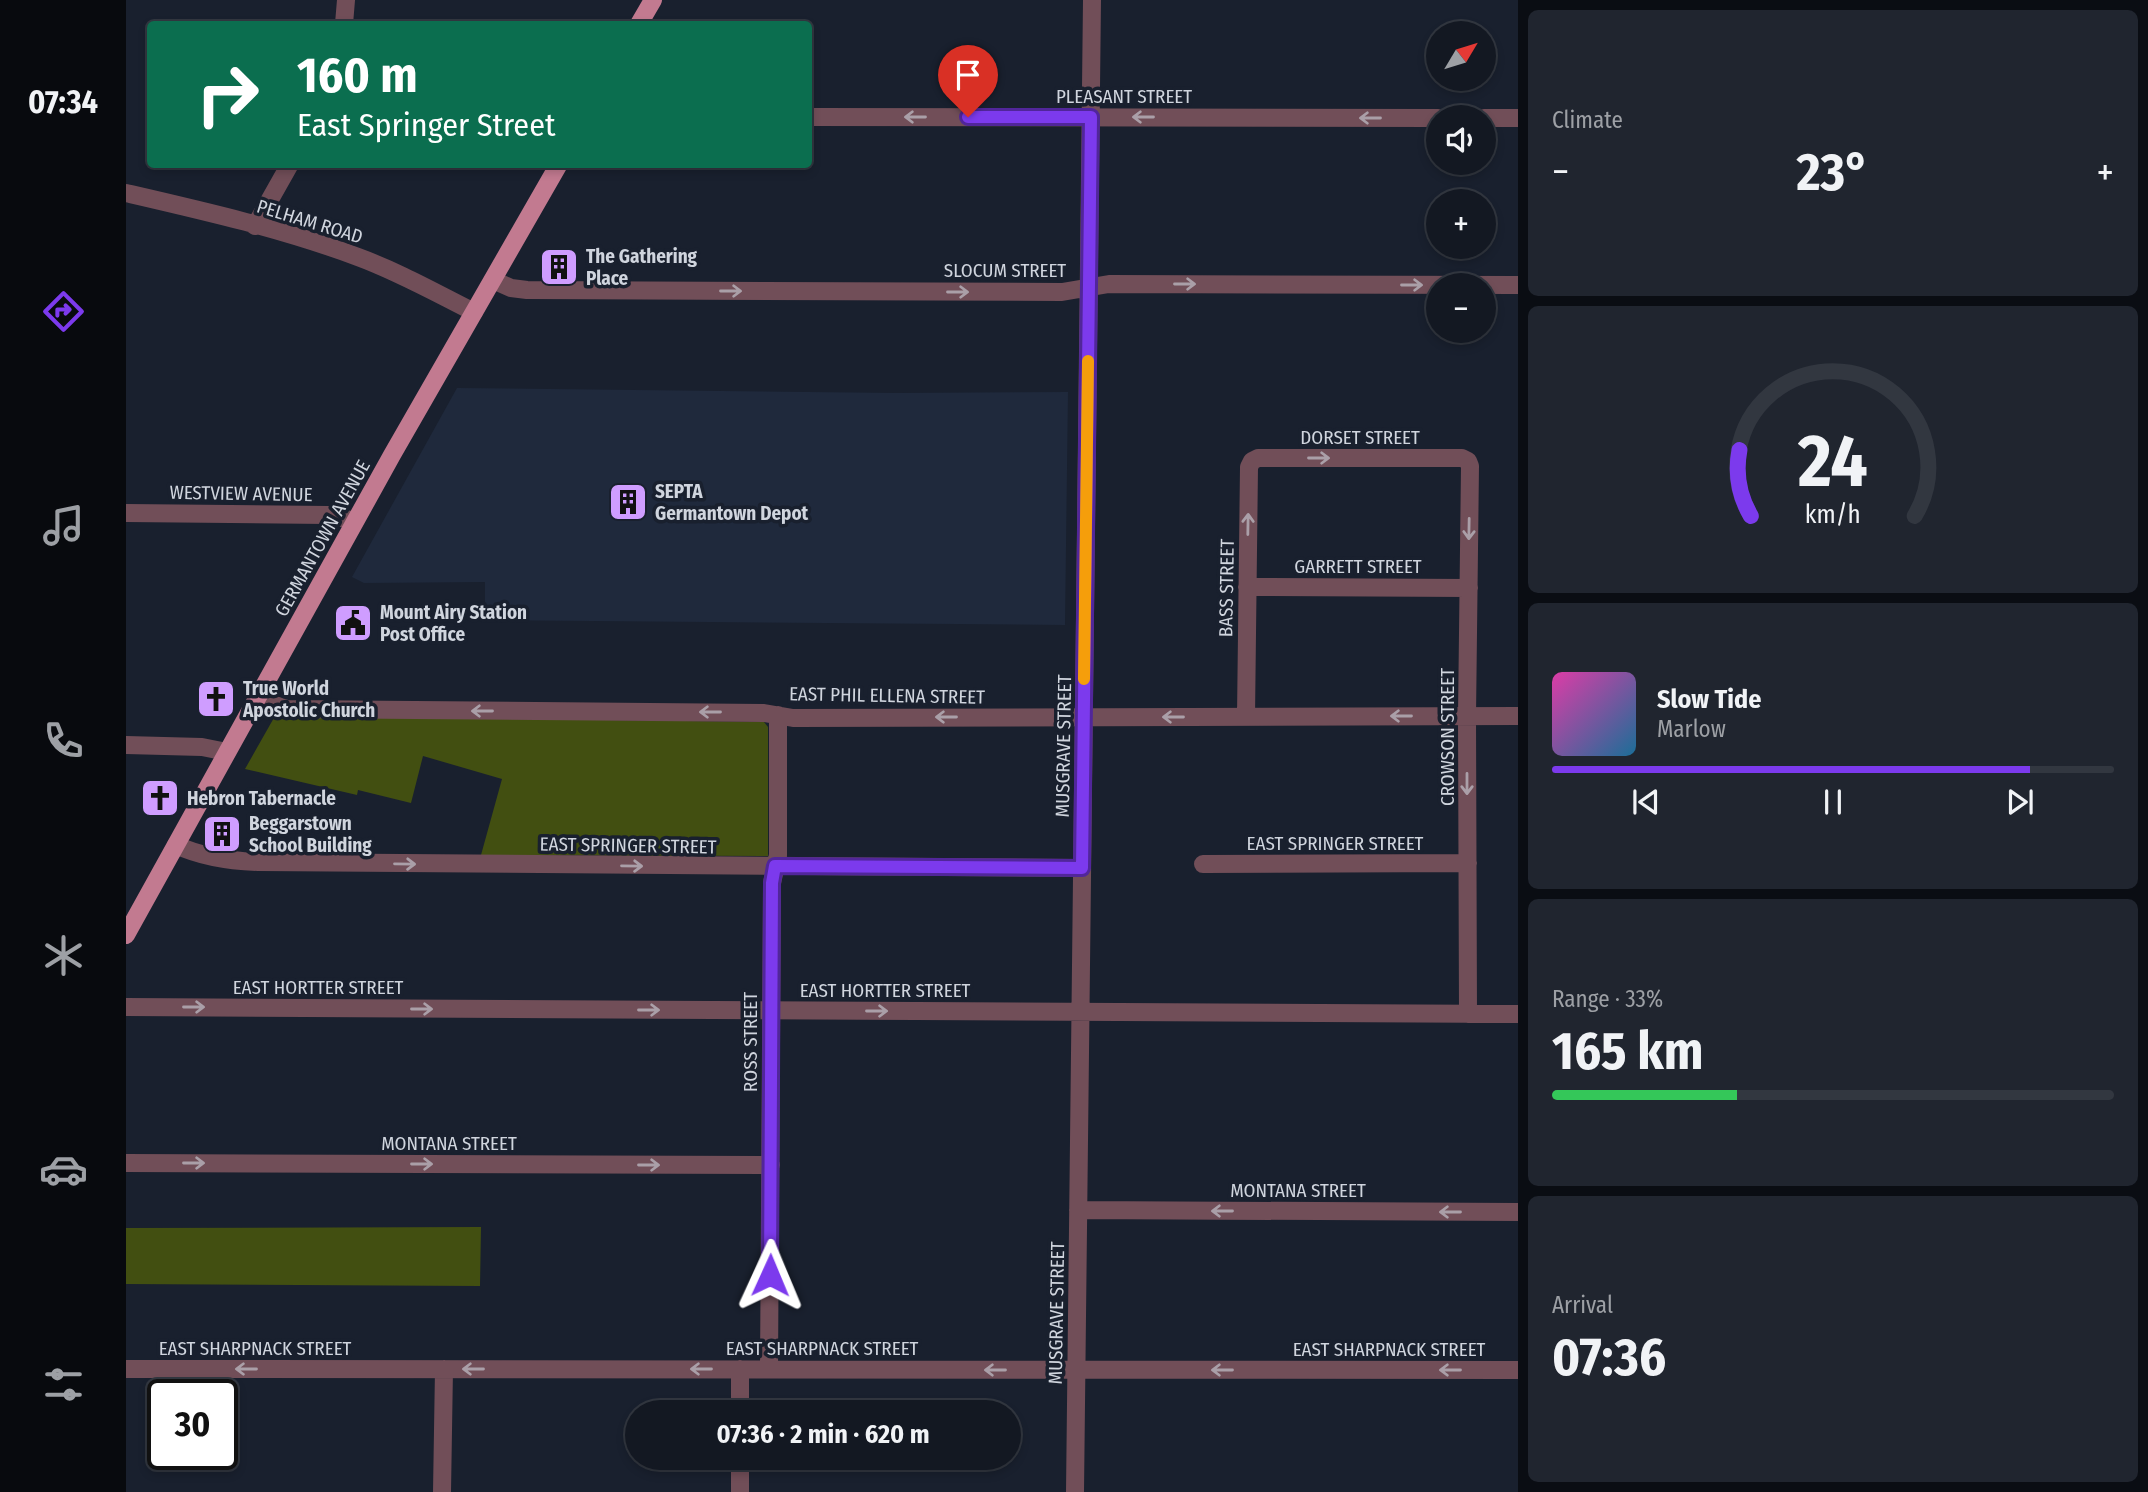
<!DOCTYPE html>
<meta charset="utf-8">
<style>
body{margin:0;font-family:"Fira Sans Condensed",sans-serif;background:#20252f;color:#f1f3f6;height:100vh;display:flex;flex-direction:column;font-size:26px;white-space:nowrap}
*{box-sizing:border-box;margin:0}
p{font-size:23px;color:#9da0a5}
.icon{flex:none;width:38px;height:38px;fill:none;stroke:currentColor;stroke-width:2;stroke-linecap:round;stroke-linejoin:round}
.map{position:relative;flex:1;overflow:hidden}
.sheet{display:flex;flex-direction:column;gap:10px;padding:10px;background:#0a0d13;width:630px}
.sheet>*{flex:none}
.hud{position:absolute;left:21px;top:21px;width:665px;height:147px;border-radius:7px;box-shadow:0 4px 10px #0003,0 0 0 2px #323740;background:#0b6e4f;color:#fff;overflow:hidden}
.needle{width:46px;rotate:52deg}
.controls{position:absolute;left:1300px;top:21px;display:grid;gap:14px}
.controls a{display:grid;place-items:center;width:70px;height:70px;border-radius:50%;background:#131822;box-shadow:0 4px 10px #0003,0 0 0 2px #323740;font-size:35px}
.speed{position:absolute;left:21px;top:1379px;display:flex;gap:14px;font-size:35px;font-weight:700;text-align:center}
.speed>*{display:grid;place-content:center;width:91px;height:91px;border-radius:50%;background:#131822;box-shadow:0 4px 10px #0003,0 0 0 2px #323740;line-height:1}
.speed .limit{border:4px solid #111;border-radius:10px;background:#fff;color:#111}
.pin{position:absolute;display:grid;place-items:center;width:60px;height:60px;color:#fff;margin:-72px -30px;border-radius:50% 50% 50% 0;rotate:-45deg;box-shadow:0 0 7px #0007}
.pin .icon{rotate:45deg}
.me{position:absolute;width:77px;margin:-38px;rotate:1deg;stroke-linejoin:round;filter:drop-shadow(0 0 5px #0008)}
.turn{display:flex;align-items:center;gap:24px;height:147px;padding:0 35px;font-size:32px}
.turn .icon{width:91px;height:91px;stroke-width:2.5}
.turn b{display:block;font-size:49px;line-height:60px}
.big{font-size:52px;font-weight:700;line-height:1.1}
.sheet .card{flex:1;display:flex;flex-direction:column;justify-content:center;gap:10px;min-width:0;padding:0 24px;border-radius:10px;background:#20252f}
.sheet .dial{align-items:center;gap:0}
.dial svg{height:182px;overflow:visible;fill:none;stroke:#323740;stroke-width:7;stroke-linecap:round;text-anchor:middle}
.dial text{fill:#f1f3f6;stroke:none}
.song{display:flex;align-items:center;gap:21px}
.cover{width:84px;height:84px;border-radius:10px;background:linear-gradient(135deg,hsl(320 70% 55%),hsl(200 70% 35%))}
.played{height:7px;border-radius:4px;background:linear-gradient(90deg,#7c3aed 85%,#323740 85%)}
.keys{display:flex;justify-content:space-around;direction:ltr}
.heat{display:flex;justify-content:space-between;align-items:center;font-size:38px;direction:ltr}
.charge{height:10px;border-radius:5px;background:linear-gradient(90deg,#34c759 33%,#323740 0)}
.trip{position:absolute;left:499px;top:1400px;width:396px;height:70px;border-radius:35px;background:#131822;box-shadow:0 4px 10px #0003,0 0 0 2px #323740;font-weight:700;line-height:70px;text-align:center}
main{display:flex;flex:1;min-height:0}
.menu{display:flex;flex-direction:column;width:126px;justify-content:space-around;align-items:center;background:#080a0e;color:#9da0a5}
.menu .icon{width:49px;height:49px}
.menu .on{color:#7c3aed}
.menu b{font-size:32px;color:#f1f3f6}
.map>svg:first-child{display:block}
.built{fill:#1f293c}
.green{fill:#424f11}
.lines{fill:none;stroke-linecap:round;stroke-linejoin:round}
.street{stroke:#714e58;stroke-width:18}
.primary{stroke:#c27a90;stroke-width:18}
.oneway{stroke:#aa9fa8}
.route-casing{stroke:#51269a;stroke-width:18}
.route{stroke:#7c3aed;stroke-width:12}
.slow{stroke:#f59e0b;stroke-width:12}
.labels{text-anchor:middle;stroke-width:7;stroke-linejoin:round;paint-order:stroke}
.street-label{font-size:19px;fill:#d0d5de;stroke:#19202e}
.poi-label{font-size:19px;font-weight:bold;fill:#d0d5de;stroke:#19202e;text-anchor:start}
</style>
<main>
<nav class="menu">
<b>07:34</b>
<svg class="icon on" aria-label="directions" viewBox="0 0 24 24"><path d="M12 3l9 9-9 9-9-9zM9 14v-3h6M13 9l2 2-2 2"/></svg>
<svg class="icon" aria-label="music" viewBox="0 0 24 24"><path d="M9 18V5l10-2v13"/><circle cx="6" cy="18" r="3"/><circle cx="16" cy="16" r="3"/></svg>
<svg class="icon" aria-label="phone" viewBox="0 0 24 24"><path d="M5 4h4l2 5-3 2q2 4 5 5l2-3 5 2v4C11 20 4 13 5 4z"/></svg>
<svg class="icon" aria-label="climate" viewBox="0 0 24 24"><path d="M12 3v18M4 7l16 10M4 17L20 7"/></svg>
<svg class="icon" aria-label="car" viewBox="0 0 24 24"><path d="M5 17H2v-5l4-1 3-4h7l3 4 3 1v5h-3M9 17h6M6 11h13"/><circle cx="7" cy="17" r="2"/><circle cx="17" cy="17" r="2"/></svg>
<svg class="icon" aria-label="filters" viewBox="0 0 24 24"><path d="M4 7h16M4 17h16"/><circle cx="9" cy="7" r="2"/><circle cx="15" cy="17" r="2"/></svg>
</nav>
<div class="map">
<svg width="1392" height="1492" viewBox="0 0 1392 1492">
<rect width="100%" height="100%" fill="#19202e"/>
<path class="built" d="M331 388 771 393 942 392 939 625 359 620V582L238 583 226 577Z"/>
<path class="green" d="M149 716 638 722 642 727V856L355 855 376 779 297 756 285 803 232 790 231 795 119 769Z
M355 1227 354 1286 0 1284V1228Z"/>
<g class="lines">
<path class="street" d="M218 24 220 0
M682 117 1312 118
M1358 118H1392
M0 193C78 211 157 229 232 257 273 272 310 293 348 312
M129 226 164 164
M367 280 385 288 401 290 936 292 983 284 1392 285
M0 513 202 515 229 521
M1121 587 1343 588
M131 699 161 709 638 713 667 718 1392 716
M1120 717 1123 467 1126 461 1132 458H1336L1342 461 1344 466 1341 716 1342 1014
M0 745 76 747 101 752
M50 845C76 857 104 861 132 862L956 868
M1077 864 1342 863
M0 1007 1392 1014
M0 1163 645 1165
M952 1210 1392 1212
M0 1369 1392 1370
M614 1369V1412
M643 1369 646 883 652 855V715
M316 1492 318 1369
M614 1492V1458
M949 1492 966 0"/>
<path class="primary" d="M513 24 527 0
M0 935 266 455 433 164"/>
</g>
<defs><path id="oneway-shaft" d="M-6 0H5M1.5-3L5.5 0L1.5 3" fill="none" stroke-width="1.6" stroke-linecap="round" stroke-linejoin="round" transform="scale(1.75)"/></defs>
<g class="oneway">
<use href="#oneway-shaft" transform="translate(789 117) rotate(-180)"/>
<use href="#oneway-shaft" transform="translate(1017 117) rotate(-180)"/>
<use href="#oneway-shaft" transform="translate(1244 118) rotate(-180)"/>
<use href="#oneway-shaft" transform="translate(1059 284)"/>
<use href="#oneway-shaft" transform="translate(1286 285)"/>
<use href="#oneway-shaft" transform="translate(605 291)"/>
<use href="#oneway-shaft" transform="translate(832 292)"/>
<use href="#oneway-shaft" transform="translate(1193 458)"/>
<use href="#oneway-shaft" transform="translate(1122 524) rotate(-89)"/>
<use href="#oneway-shaft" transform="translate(1343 529) rotate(91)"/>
<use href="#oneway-shaft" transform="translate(356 711) rotate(-180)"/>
<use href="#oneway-shaft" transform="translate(584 712) rotate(-180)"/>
<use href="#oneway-shaft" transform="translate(1275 716) rotate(180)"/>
<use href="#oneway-shaft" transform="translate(820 717) rotate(180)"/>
<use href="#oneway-shaft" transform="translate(1047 717) rotate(180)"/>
<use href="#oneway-shaft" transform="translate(1341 784) rotate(90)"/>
<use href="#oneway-shaft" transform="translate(279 864) rotate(1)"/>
<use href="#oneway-shaft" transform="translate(506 866) rotate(1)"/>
<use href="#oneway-shaft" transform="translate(68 1007)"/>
<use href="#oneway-shaft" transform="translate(296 1009)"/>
<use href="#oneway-shaft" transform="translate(523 1010)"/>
<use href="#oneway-shaft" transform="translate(751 1011)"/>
<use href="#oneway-shaft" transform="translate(68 1163)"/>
<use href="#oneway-shaft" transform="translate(296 1164)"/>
<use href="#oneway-shaft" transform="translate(523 1165)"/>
<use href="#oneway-shaft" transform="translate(1096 1211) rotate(-180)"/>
<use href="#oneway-shaft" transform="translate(1324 1212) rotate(-180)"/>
<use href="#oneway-shaft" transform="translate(120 1369) rotate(-180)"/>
<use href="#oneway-shaft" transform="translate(347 1369) rotate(-180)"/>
<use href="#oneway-shaft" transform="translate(575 1369) rotate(-180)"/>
<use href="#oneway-shaft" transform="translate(869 1370) rotate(-180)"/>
<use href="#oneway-shaft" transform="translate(1096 1370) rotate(-180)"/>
<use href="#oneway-shaft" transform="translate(1324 1370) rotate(-180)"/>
</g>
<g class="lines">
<defs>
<path id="route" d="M644 1275 646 883 649 866 956 868 965 117H842"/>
</defs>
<use href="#route" class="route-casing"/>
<use href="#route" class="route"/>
<path class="slow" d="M958 679 962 361"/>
</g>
<defs>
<symbol id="building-square" viewBox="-11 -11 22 22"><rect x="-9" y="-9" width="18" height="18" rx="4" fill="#cf9dff" stroke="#19202e"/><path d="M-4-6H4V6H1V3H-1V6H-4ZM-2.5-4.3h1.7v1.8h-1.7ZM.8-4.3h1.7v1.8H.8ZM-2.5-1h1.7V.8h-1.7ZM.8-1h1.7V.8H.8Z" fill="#111"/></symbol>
<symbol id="civic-square" viewBox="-11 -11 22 22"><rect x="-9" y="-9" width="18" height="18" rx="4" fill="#cf9dff" stroke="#19202e"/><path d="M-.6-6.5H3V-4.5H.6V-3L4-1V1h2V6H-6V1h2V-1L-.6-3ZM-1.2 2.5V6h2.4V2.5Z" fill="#111"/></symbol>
<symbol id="church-square" viewBox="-11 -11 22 22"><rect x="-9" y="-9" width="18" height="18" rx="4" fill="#cf9dff" stroke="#19202e"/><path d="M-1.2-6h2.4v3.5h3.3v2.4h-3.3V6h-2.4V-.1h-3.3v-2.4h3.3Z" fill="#111"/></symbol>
</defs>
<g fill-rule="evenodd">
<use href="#building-square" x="411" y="245" width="44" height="44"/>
<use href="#building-square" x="480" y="480" width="44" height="44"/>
<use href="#civic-square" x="205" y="601" width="44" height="44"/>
<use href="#church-square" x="68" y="677" width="44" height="44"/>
<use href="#church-square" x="12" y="776" width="44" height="44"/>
<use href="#building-square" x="74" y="812" width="44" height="44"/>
</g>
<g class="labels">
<g class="street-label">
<text x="998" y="103">PLEASANT STREET</text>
<text transform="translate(184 221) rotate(17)" y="7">PELHAM ROAD</text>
<text x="879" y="277">SLOCUM STREET</text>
<text x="1234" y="444">DORSET STREET</text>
<text transform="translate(115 493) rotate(1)" y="7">WESTVIEW AVENUE</text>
<text transform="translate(196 538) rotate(-61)" y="7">GERMANTOWN AVENUE</text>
<text x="1232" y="573">GARRETT STREET</text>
<text transform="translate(1100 588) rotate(-89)" y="7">BASS STREET</text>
<text transform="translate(761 695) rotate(1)" y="7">EAST PHIL ELLENA STREET</text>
<text transform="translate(1321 737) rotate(-90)" y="7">CROWSON STREET</text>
<text transform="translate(937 746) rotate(-89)" y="7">MUSGRAVE STREET</text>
<text x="1209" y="850">EAST SPRINGER STREET</text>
<text transform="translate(502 845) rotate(1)" y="7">EAST SPRINGER STREET</text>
<text x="192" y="994">EAST HORTTER STREET</text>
<text x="759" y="997">EAST HORTTER STREET</text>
<text transform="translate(624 1042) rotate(-90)" y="7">ROSS STREET</text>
<text x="323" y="1150">MONTANA STREET</text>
<text x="1172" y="1197">MONTANA STREET</text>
<text transform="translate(930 1313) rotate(-89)" y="7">MUSGRAVE STREET</text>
<text x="129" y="1355">EAST SHARPNACK STREET</text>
<text x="696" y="1355">EAST SHARPNACK STREET</text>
<text x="1263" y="1356">EAST SHARPNACK STREET</text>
</g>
<g class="poi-label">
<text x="460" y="263">The Gathering<tspan x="460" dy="22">Place</tspan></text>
<text x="529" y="498">SEPTA<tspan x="529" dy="22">Germantown Depot</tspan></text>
<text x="254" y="619">Mount Airy Station<tspan x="254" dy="22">Post Office</tspan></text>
<text x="117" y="695">True World<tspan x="117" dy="22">Apostolic Church</tspan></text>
<text x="61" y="805">Hebron Tabernacle</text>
<text x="123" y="830">Beggarstown<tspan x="123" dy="22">School Building</tspan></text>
</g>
</g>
</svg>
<div class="controls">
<a><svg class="needle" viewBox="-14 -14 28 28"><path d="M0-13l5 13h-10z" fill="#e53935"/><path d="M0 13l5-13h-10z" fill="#9da0a5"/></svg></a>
<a><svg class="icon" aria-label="sound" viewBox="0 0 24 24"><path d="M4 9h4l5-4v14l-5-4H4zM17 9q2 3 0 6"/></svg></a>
<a>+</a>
<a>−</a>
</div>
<div class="speed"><div class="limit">30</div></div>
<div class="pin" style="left:842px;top:117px;background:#d93025"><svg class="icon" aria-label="arrive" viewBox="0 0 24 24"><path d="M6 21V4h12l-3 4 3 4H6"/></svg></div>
<svg class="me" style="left:644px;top:1275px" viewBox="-20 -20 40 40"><path d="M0-17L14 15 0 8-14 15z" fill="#7c3aed" stroke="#fff" stroke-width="4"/></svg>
<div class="trip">07:36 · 2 min · 620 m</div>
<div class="hud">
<div class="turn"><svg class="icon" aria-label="right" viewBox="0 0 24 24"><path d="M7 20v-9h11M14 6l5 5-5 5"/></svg><div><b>160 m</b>East Springer Street</div></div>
</div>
</div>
<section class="sheet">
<div class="card"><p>Climate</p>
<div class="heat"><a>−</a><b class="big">23°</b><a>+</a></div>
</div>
<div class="card dial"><svg viewBox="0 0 100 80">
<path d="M14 69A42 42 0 1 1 86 69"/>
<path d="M14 69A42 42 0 0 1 9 40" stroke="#7c3aed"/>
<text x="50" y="56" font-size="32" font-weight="700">24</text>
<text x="50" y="72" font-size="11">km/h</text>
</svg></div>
<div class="card">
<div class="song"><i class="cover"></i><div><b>Slow Tide</b><p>Marlow</p></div></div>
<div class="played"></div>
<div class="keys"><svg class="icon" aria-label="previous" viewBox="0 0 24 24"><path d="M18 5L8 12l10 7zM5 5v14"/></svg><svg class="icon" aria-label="pause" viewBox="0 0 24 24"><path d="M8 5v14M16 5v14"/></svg><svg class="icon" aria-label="next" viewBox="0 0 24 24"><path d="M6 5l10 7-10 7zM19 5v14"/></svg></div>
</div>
<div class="card"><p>Range · 33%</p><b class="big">165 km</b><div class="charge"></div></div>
<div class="card"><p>Arrival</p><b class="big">07:36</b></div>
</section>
</main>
